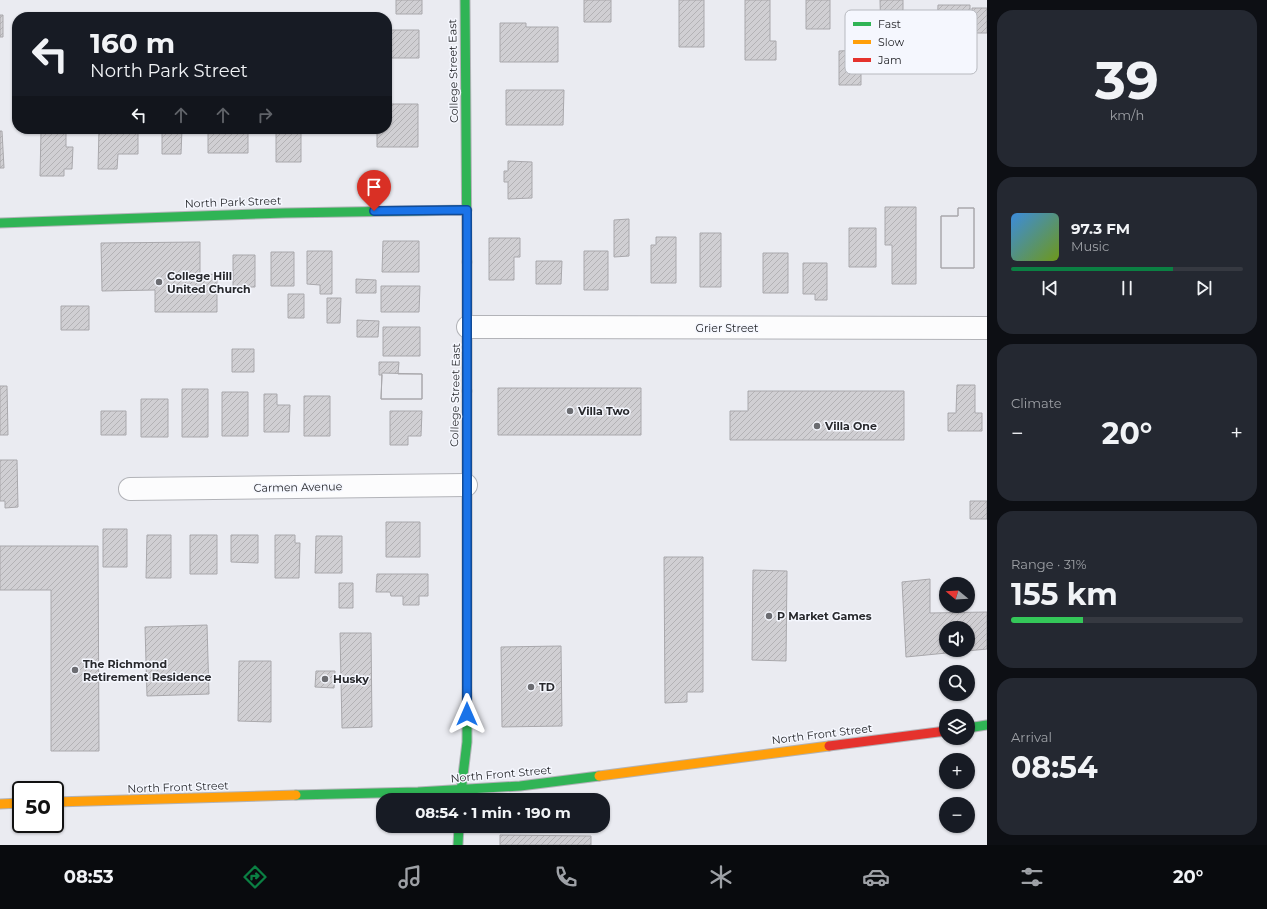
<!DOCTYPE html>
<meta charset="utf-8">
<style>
body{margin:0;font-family:Montserrat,sans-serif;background:#242831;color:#f1f3f6;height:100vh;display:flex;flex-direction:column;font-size:15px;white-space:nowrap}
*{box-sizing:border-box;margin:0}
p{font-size:13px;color:#9ea1a6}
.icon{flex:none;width:22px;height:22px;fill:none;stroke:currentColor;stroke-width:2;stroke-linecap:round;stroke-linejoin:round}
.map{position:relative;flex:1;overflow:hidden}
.panel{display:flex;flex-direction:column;gap:10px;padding:10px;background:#0d0f14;width:280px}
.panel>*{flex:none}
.hud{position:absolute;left:12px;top:12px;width:380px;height:122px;border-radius:16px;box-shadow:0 1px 3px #0004;background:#171b24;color:#f1f3f6;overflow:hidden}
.needle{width:26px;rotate:288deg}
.tools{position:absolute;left:939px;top:577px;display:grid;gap:8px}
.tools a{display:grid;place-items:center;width:36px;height:36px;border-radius:50%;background:#171b24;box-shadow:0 1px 3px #0004;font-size:20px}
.speed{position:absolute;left:12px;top:781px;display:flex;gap:8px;font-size:20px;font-weight:700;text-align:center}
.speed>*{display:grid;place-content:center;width:52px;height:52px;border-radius:50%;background:#171b24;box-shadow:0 1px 3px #0004;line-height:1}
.speed .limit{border:2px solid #111;border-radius:6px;background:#fff;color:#111}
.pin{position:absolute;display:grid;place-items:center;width:34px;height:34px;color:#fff;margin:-41px -17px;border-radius:50% 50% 50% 0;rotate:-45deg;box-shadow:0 0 4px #0007}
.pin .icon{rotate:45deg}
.me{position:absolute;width:44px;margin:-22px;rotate:0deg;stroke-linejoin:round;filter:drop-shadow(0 0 3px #0008)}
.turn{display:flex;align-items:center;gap:14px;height:84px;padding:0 12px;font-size:18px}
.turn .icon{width:52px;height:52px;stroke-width:2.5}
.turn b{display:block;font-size:28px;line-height:34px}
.lanes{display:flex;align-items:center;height:38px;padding:0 12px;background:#0003;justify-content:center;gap:20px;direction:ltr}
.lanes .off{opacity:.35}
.big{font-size:30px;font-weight:700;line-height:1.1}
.panel .tile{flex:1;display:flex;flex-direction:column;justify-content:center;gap:6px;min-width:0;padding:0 14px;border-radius:16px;background:#242831}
.panel .dial{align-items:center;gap:0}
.dial b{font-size:52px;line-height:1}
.song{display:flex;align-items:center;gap:12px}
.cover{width:48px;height:48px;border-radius:6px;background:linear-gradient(135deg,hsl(210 70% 55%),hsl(80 70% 35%))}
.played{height:4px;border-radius:2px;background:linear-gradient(90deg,#0b8043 70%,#363941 70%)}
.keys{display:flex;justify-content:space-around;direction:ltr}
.heat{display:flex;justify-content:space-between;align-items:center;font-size:22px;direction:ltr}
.charge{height:6px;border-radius:3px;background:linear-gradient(90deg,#34c759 31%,#363941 0)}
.trip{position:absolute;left:376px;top:793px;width:234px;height:40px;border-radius:16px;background:#171b24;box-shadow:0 1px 3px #0004;font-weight:700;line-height:40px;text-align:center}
.tabs{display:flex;height:64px;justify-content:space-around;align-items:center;background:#090b0e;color:#9ea1a6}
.tabs .icon{width:28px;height:28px}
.tabs .selected{color:#0b8043}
.tabs b{font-size:18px;color:#f1f3f6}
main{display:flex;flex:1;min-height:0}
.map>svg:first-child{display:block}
.building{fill:url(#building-hatch);stroke:#a9a8ac;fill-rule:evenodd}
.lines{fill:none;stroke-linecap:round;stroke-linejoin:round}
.street-casing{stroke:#b2b3b8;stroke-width:24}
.fast-casing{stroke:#b2b3b8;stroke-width:11}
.slow-casing{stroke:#b2b3b8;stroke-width:11}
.jam-casing{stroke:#b2b3b8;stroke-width:11}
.street{stroke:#fcfcfd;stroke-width:22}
.fast{stroke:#30b455;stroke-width:9}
.slow{stroke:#ff9f0a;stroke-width:9}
.jam{stroke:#e5322d;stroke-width:9}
.route-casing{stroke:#114b97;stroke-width:10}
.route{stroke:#1a73e8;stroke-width:7}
.poi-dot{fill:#6b6c71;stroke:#f5f7fe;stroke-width:1.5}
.labels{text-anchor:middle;stroke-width:3;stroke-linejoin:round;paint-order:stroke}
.street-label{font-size:11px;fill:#27282c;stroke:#f5f7fe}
.poi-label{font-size:11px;font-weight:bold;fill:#27282c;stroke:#f5f7fe;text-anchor:start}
.key{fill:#f5f7fe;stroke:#b7b9bf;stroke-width:1}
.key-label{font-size:11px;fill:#27282c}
</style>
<main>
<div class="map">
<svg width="987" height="845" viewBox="0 0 987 845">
<defs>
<pattern id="building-hatch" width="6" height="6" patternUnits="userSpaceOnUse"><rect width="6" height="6" fill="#d0cfd3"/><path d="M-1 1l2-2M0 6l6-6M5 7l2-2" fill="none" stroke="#b3b2b5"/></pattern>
</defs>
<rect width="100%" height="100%" fill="#eaebf1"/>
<path class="building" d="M396 0H422V14H396Z
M584 0H611V22H584Z
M679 0H704V47H679Z
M745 0H770V41H776V60H745Z
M806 0H830V29H806Z
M880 0H903V17H896V61H869V38H881Z
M938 5H970V32H937Z
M972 8H987V33H972Z
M0 15H3V37H0Z
M500 23H526V27H558V62H500Z
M387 30H419V58H387Z
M861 50V85H839V51Z
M506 90H564L563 125H506Z
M387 104H418V147H377V129H387Z
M54 129H66V147H73L72 169H64V176H40L41 131H54Z
M99 129H138V154H118L117 169H98Z
M162 129H182L181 154H162Z
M208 129H248V153H208Z
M276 129H301V162H276Z
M0 131H2L4 168H0Z
M508 161 532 162V198L508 199V182H504V171H508Z
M885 207H916V284H892V245H885Z
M958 208H974V268H941V216H958Z
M958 208H974V268H941V216H958Z
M629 219V256L614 257V220Z
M849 228H876V267H849Z
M700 233H721V287H700Z
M656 237H676V283H651V245H656Z
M489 238H520V257H514V280H489Z
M383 241H419V272H382Z
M200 242V275L217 274V312H155V290L102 291 101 243Z
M307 251H332V294H320V285L307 284Z
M584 251H608V290H584Z
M271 252H294V286H271Z
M763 253H788V293H763Z
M233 255H255V287H233Z
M536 261H562L561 284H536Z
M803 263H827V300H815V294H803Z
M356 279 376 280V293H356Z
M381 286H420L419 312H381Z
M288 294H304V318H288Z
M327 298H341L340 323H327Z
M61 306H89V330H61Z
M357 320 379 321 378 337H357Z
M383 327H420V356H383Z
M232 349H254V372H232Z
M379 362H399L398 374H422V399H381L382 375H379Z
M382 373 422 374V399H381Z
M957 385H975V413H982V431H948V413H956Z
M0 386H7L8 435H0Z
M498 388H641V435H498Z
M182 389H208V437H182Z
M748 391H904V440H730V411H748Z
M222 392H248V436H222Z
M264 394H277V405H290L289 432H264Z
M304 396H330V436H304Z
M141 399H168V437H141Z
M101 411H126V435H101Z
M390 411H422L421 436H408V445H390Z
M0 460H17L18 507 5 508V501H0Z
M970 501H987V519H970Z
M386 522H420V557H386Z
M103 529H127V567H103Z
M147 535H171V578H146Z
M190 535H217V574H190Z
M231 535H258V563L231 562Z
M275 535H295V543H300L299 578H275Z
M316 536H342V573H315Z
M0 546H98L99 751H51V590H0Z
M664 557H703V692H687V702L665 703Z
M753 570 787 571 786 661 752 660Z
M377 574H428V596H419V605H403V596H391L390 592H376Z
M930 579V613L987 612V649L906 657 902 582ZM946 628H968V650H946Z
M339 583H353V608H339Z
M207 625 209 694 147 696 145 627Z
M340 633H371L372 727 342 728Z
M561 646 562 726 502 727 501 647Z
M239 661H271V722L238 721Z
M316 671H335L334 688 315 687Z
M500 835 591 836V845H500Z"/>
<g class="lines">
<defs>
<path id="street" d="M468 327 987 328
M130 489 466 485"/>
<path id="fast" d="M465 0 467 262
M0 223 285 213 467 210
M968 728 987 725
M296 795 418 792 520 786 599 776
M460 800 467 742V391
M458 845 459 826"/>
<path id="slow" d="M467 391V262
M599 776 829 746
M55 802 296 795
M0 804 21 803"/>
<path id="jam" d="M829 746 946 731"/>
</defs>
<use href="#street" class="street-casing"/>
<use href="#fast" class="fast-casing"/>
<use href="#slow" class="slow-casing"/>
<use href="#jam" class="jam-casing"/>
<use href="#street" class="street"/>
<use href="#fast" class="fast"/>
<use href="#slow" class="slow"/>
<use href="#jam" class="jam"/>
</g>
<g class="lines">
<defs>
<path id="route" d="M374 211 467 210V714"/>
</defs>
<use href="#route" class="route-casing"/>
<use href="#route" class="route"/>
</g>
<g class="poi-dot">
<circle cx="159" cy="282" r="4"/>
<circle cx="570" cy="411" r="4"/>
<circle cx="817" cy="426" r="4"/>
<circle cx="769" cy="616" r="4"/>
<circle cx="75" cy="670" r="4"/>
<circle cx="325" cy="679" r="4"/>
<circle cx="531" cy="687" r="4"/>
</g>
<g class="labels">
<g class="street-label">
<text transform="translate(453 71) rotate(-91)" y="4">College Street East</text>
<text transform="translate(233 202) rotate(-2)" y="4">North Park Street</text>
<text x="727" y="332">Grier Street</text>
<text transform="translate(455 395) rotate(-89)" y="4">College Street East</text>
<text transform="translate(298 487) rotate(-1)" y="4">Carmen Avenue</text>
<text transform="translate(822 734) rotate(-7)" y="4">North Front Street</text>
<text transform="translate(501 774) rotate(-5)" y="4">North Front Street</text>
<text transform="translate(178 787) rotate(-2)" y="4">North Front Street</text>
</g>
<g class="poi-label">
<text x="167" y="280">College Hill<tspan x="167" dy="13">United Church</tspan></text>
<text x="578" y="415">Villa Two</text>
<text x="825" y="430">Villa One</text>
<text x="777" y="620">P Market Games</text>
<text x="83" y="668">The Richmond<tspan x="83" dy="13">Retirement Residence</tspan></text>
<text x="333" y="683">Husky</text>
<text x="539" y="691">TD</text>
</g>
</g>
<rect x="845" y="10" width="132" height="64" rx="6" class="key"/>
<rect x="853" y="22" width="18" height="4" fill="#30b455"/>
<rect x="853" y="40" width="18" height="4" fill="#ff9f0a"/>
<rect x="853" y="58" width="18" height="4" fill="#e5322d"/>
<g class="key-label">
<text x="878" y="28">Fast</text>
<text x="878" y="46">Slow</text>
<text x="878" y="64">Jam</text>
</g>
</svg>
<div class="tools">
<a><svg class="needle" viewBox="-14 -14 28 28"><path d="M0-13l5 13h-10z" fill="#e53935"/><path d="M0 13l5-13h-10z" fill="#9ea1a6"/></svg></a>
<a><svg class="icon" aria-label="sound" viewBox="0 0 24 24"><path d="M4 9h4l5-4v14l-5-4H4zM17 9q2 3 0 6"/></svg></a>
<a><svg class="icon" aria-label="search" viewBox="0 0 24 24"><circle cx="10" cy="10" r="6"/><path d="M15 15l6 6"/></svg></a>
<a><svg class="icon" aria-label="layers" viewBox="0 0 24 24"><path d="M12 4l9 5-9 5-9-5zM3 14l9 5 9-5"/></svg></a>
<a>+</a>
<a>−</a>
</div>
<div class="speed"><div class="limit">50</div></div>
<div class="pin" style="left:374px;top:211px;background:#d93025"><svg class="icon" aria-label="arrive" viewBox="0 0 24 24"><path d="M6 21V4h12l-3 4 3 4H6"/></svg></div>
<svg class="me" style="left:467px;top:714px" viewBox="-20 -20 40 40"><path d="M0-17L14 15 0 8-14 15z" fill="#1a73e8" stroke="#fff" stroke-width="4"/></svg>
<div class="trip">08:54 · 1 min · 190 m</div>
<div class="hud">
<div class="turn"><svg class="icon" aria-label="left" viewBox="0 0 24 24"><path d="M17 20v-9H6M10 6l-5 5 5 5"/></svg><div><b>160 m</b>North Park Street</div></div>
<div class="lanes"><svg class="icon" aria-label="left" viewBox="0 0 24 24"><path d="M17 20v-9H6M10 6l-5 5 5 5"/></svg><svg class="icon off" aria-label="ahead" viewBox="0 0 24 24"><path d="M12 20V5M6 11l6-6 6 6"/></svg><svg class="icon off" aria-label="ahead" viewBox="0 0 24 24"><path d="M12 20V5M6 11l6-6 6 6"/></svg><svg class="icon off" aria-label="right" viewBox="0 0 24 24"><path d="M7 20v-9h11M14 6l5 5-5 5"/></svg></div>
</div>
</div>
<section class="panel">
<div class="tile dial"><b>39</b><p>km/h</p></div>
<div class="tile">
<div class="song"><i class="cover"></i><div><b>97.3 FM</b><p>Music</p></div></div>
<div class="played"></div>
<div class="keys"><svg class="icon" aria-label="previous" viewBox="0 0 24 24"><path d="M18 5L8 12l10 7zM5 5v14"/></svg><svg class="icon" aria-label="pause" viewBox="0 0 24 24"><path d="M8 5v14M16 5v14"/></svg><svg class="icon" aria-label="next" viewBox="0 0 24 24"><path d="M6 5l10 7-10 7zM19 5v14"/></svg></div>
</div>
<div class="tile"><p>Climate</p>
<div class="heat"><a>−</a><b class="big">20°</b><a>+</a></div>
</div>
<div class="tile"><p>Range · 31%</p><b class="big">155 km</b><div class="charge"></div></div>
<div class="tile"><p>Arrival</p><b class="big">08:54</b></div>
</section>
</main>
<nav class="tabs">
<b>08:53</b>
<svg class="icon selected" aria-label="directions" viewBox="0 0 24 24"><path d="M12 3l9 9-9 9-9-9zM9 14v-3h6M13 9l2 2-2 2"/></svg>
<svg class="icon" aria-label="music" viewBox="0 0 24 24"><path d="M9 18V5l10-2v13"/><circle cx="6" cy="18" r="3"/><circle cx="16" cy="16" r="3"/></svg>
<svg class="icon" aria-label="phone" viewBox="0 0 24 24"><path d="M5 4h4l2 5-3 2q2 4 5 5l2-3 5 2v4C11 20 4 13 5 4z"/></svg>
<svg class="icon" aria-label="climate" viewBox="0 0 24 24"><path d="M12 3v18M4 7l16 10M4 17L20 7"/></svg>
<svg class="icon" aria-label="car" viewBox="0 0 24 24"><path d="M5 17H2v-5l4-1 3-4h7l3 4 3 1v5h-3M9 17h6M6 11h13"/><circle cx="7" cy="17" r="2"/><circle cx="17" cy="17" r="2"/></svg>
<svg class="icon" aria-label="filters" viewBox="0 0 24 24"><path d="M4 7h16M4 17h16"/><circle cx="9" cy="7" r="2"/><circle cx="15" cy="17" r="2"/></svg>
<b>20°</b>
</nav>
